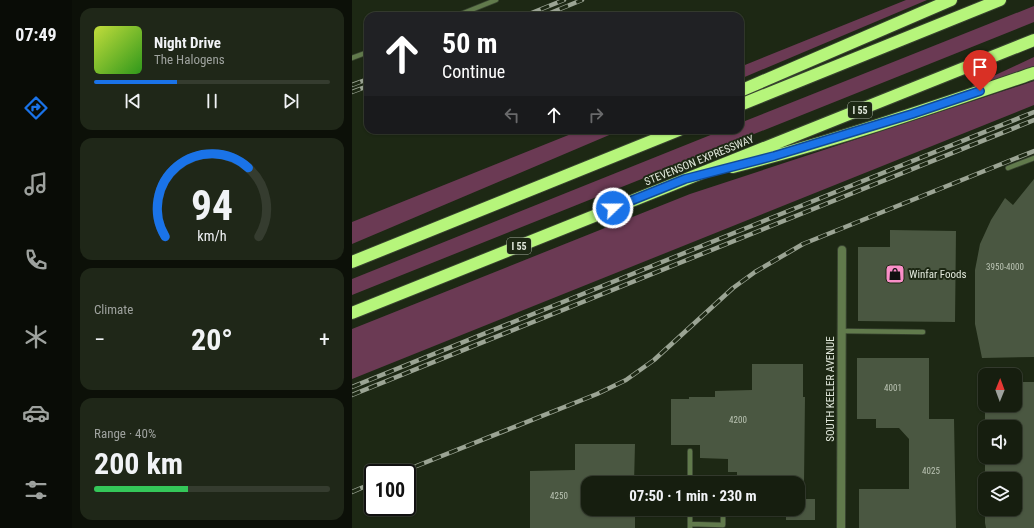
<!DOCTYPE html>
<meta charset="utf-8">
<style>
body{margin:0;font-family:"Roboto Condensed",sans-serif;background:#1f2718;color:#f1f3f6;height:100vh;display:flex;flex-direction:column;font-size:15px;white-space:nowrap}
*{box-sizing:border-box;margin:0}
p{font-size:13px;color:#9ea29e}
.icon{flex:none;width:22px;height:22px;fill:none;stroke:currentColor;stroke-width:2;stroke-linecap:round;stroke-linejoin:round}
.map{position:relative;flex:1;overflow:hidden}
.panel{display:flex;flex-direction:column;gap:8px;padding:8px;background:#0c1008;width:280px}
.panel>*{flex:none}
.guide{position:absolute;left:12px;top:12px;width:380px;height:122px;border-radius:12px;box-shadow:0 1px 3px #0004,0 0 0 1px #353c2f;background:#202124;color:#fff;overflow:hidden}
.needle{width:26px;rotate:1deg}
.tools{position:absolute;left:626px;top:368px;display:grid;gap:8px}
.tools a{display:grid;place-items:center;width:44px;height:44px;border-radius:8px;background:#161e0f;box-shadow:0 1px 3px #0004,0 0 0 1px #353c2f;font-size:20px}
.speed{position:absolute;left:12px;top:464px;display:flex;gap:8px;font-size:20px;font-weight:700;text-align:center}
.speed>*{display:grid;place-content:center;width:52px;height:52px;border-radius:50%;background:#161e0f;box-shadow:0 1px 3px #0004,0 0 0 1px #353c2f;line-height:1}
.speed .limit{border:2px solid #111;border-radius:6px;background:#fff;color:#111}
.pin{position:absolute;display:grid;place-items:center;width:34px;height:34px;color:#fff;margin:-41px -17px;border-radius:50% 50% 50% 0;rotate:-45deg;box-shadow:0 0 4px #0007}
.pin .icon{rotate:45deg}
.me{position:absolute;width:44px;margin:-22px;rotate:68deg;stroke-linejoin:round;filter:drop-shadow(0 0 3px #0008)}
.turn{display:flex;align-items:center;gap:14px;height:84px;padding:0 12px;font-size:18px}
.turn .icon{width:52px;height:52px;stroke-width:2.5}
.turn b{display:block;font-size:28px;line-height:34px}
.lanes{display:flex;align-items:center;height:38px;padding:0 12px;background:#0003;justify-content:center;gap:20px;direction:ltr}
.lanes .off{opacity:.35}
.big{font-size:30px;font-weight:700;line-height:1.1}
.panel .widget{flex:1;display:flex;flex-direction:column;justify-content:center;gap:6px;min-width:0;padding:0 14px;border-radius:12px;background:#1f2718}
.panel .dial{align-items:center;gap:0}
.dial svg{height:104px;overflow:visible;fill:none;stroke:#353c2f;stroke-width:7;stroke-linecap:round;text-anchor:middle}
.dial text{fill:#f1f3f6;stroke:none}
.song{display:flex;align-items:center;gap:12px}
.cover{width:48px;height:48px;border-radius:6px;background:linear-gradient(135deg,hsl(70 70% 55%),hsl(110 70% 35%))}
.played{height:4px;border-radius:2px;background:linear-gradient(90deg,#1a73e8 35%,#353c2f 35%)}
.keys{display:flex;justify-content:space-around;direction:ltr}
.heat{display:flex;justify-content:space-between;align-items:center;font-size:22px;direction:ltr}
.charge{height:6px;border-radius:3px;background:linear-gradient(90deg,#34c759 40%,#353c2f 0)}
.trip{position:absolute;left:229px;top:476px;width:224px;height:40px;border-radius:12px;background:#161e0f;box-shadow:0 1px 3px #0004,0 0 0 1px #353c2f;font-weight:700;line-height:40px;text-align:center}
main{display:flex;flex:1;min-height:0}
.tab-bar{display:flex;flex-direction:column;width:72px;justify-content:space-around;align-items:center;background:#090c06;color:#9ea29e}
.tab-bar .icon{width:28px;height:28px}
.tab-bar .on{color:#1a73e8}
.tab-bar b{font-size:18px;color:#f1f3f6}
.map>svg:first-child{display:block}
.green{fill:#6b3a54}
.building{fill:#4a5741}
.lines{fill:none;stroke-linecap:round;stroke-linejoin:round}
.service-casing{stroke:#384330;stroke-width:6}
.minor-casing{stroke:#384330;stroke-width:10}
.motorway-casing{stroke:#384330;stroke-width:14}
.service{stroke:#617a4c;stroke-width:4.5}
.minor{stroke:#617a4c;stroke-width:8}
.motorway{stroke:#b6f57b;stroke-width:12}
.rail-casing{stroke:#9ba494;stroke-width:4.5}
.rail{stroke:#1d2814;stroke-width:3;stroke-dasharray:9;stroke-linecap:butt}
.route-casing{stroke:#114b97;stroke-width:10}
.route{stroke:#1a73e8;stroke-width:7}
.labels{text-anchor:middle;stroke-width:4;stroke-linejoin:round;paint-order:stroke}
.number-label{font-size:9px;fill:#bbc4b4}
.shield{fill:#1d2814;stroke:#a6ae9f;stroke-width:1}
.shield-label{font-size:10px;font-weight:bold;fill:#e1e8db}
.street-label{font-size:11px;fill:#e1e8db;stroke:#1d2814}
.poi-label{font-size:11px;fill:#e1e8db;stroke:#1d2814;text-anchor:start}
</style>
<main>
<nav class="tab-bar">
<b>07:49</b>
<svg class="icon on" aria-label="directions" viewBox="0 0 24 24"><path d="M12 3l9 9-9 9-9-9zM9 14v-3h6M13 9l2 2-2 2"/></svg>
<svg class="icon" aria-label="music" viewBox="0 0 24 24"><path d="M9 18V5l10-2v13"/><circle cx="6" cy="18" r="3"/><circle cx="16" cy="16" r="3"/></svg>
<svg class="icon" aria-label="phone" viewBox="0 0 24 24"><path d="M5 4h4l2 5-3 2q2 4 5 5l2-3 5 2v4C11 20 4 13 5 4z"/></svg>
<svg class="icon" aria-label="climate" viewBox="0 0 24 24"><path d="M12 3v18M4 7l16 10M4 17L20 7"/></svg>
<svg class="icon" aria-label="car" viewBox="0 0 24 24"><path d="M5 17H2v-5l4-1 3-4h7l3 4 3 1v5h-3M9 17h6M6 11h13"/><circle cx="7" cy="17" r="2"/><circle cx="17" cy="17" r="2"/></svg>
<svg class="icon" aria-label="filters" viewBox="0 0 24 24"><path d="M4 7h16M4 17h16"/><circle cx="9" cy="7" r="2"/><circle cx="15" cy="17" r="2"/></svg>
</nav>
<section class="panel">
<div class="widget">
<div class="song"><i class="cover"></i><div><b>Night Drive</b><p>The Halogens</p></div></div>
<div class="played"></div>
<div class="keys"><svg class="icon" aria-label="previous" viewBox="0 0 24 24"><path d="M18 5L8 12l10 7zM5 5v14"/></svg><svg class="icon" aria-label="pause" viewBox="0 0 24 24"><path d="M8 5v14M16 5v14"/></svg><svg class="icon" aria-label="next" viewBox="0 0 24 24"><path d="M6 5l10 7-10 7zM19 5v14"/></svg></div>
</div>
<div class="widget dial"><svg viewBox="0 0 100 80">
<path d="M14 69A42 42 0 1 1 86 69"/>
<path d="M14 69A42 42 0 0 1 78 16" stroke="#1a73e8"/>
<text x="50" y="56" font-size="32" font-weight="700">94</text>
<text x="50" y="72" font-size="11">km/h</text>
</svg></div>
<div class="widget"><p>Climate</p>
<div class="heat"><a>−</a><b class="big">20°</b><a>+</a></div>
</div>
<div class="widget"><p>Range · 40%</p><b class="big">200 km</b><div class="charge"></div></div>
</section>
<div class="map">
<svg width="682" height="528" viewBox="0 0 682 528">
<rect width="100%" height="100%" fill="#1d2814"/>
<path class="green" d="M554 0H575L388 79V67Z
M682 6V22L0 295V279L371 130H388V123Z
M682 57V66L621 87 620 86Z
M682 81V105L0 379V329L338 194Z
M229 130H269L0 244V222Z"/>
<path class="building" d="M682 179V357L630 358 623 324V270L628 244 639 220 653 198 661 205Z
M538 230 604 231 603 322 506 321V247H538Z
M505 358H577V419H602L604 528H507V489H557V439L547 428H524V419H505Z
M400 364H451V397H453L452 483H397L393 475H385V472H376V459L348 458V445H319V399H337V397H363V391L400 390Z
M663 382H682V528H634L633 523V509H663V479H633V457H663V427H633V405H663Z
M223 444H283L282 483H236V509H283V528H178V471L223 470Z
M446 499H463V520H434V509H446Z"/>
<g class="lines">
<defs>
<path id="service" d="M104 16 144 0
M0 58 16 52
M656 168 682 158
M489 331 571 332
M338 483V451
M338 509V528
M338 524 371 525V509"/>
<path id="minor" d="M489 528 490 250"/>
<path id="motorway" d="M388 91 599 0
M388 105 648 0
M381 167C483 141 582 107 682 73
M0 262 327 130
M0 313 682 40"/>
</defs>
<use href="#service" class="service-casing"/>
<use href="#minor" class="minor-casing"/>
<use href="#motorway" class="motorway-casing"/>
<use href="#service" class="service"/>
<use href="#minor" class="minor"/>
<use href="#motorway" class="motorway"/>
<defs>
<path id="rail" d="M172 16 212 0
M191 16 230 0
M0 85 16 79
M0 92 16 86
M0 387 682 112
M0 395 682 120
M47 473 245 394 274 380 302 360 381 288 403 272 451 244 682 151
M0 492 21 483"/>
</defs>
<use href="#rail" class="rail-casing"/>
<use href="#rail" class="rail"/>
</g>
<g class="lines">
<defs>
<path id="route" d="M261 208 333 179 422 156 560 114 628 91"/>
</defs>
<use href="#route" class="route-casing"/>
<use href="#route" class="route"/>
</g>
<defs>
<symbol id="shop-square" viewBox="-11 -11 22 22"><rect x="-9" y="-9" width="18" height="18" rx="4" fill="#fa8fc8" stroke="#1d2814"/><path d="M-5-2.5h2.3a2.7 3.5 0 0 1 5.4 0H5L5.5 6h-11ZM-1.5-2.5h3a1.5 2.3 0 0 0-3 0Z" fill="#111"/></symbol>
</defs>
<g fill-rule="evenodd">
<use href="#shop-square" x="532" y="263" width="22" height="22"/>
</g>
<g class="labels">
<g class="number-label">
<text x="653" y="270">3950-4000</text>
<text x="541" y="391">4001</text>
<text x="386" y="423">4200</text>
<text x="579" y="474">4025</text>
<text x="207" y="499">4250</text>
</g>
<g class="shield">
<rect x="496" y="102" width="24" height="16" rx="3"/>
<rect x="155" y="238" width="24" height="16" rx="3"/>
</g>
<g class="shield-label">
<text x="508" y="114">I 55</text>
<text x="167" y="250">I 55</text>
</g>
<g class="street-label">
<text transform="translate(347 160) rotate(-22)" y="4">STEVENSON EXPRESSWAY</text>
<text transform="translate(478 389) rotate(-90)" y="4">SOUTH KEELER AVENUE</text>
</g>
<g class="poi-label">
<text x="557" y="278">Winfar Foods</text>
</g>
</g>
</svg>
<div class="tools">
<a><svg class="needle" viewBox="-14 -14 28 28"><path d="M0-13l5 13h-10z" fill="#e53935"/><path d="M0 13l5-13h-10z" fill="#9ea29e"/></svg></a>
<a><svg class="icon" aria-label="sound" viewBox="0 0 24 24"><path d="M4 9h4l5-4v14l-5-4H4zM17 9q2 3 0 6"/></svg></a>
<a><svg class="icon" aria-label="layers" viewBox="0 0 24 24"><path d="M12 4l9 5-9 5-9-5zM3 14l9 5 9-5"/></svg></a>
</div>
<div class="speed"><div class="limit">100</div></div>
<div class="pin" style="left:628px;top:91px;background:#d93025"><svg class="icon" aria-label="arrive" viewBox="0 0 24 24"><path d="M6 21V4h12l-3 4 3 4H6"/></svg></div>
<svg class="me" style="left:261px;top:208px" viewBox="-20 -20 40 40"><circle r="17" fill="#1a73e8" stroke="#fff" stroke-width="3"/><path d="M0-11L8 9 0 5-8 9z" fill="#fff"/></svg>
<div class="trip">07:50 · 1 min · 230 m</div>
<div class="guide">
<div class="turn"><svg class="icon" aria-label="ahead" viewBox="0 0 24 24"><path d="M12 20V5M6 11l6-6 6 6"/></svg><div><b>50 m</b>Continue</div></div>
<div class="lanes"><svg class="icon off" aria-label="left" viewBox="0 0 24 24"><path d="M17 20v-9H6M10 6l-5 5 5 5"/></svg><svg class="icon" aria-label="ahead" viewBox="0 0 24 24"><path d="M12 20V5M6 11l6-6 6 6"/></svg><svg class="icon off" aria-label="right" viewBox="0 0 24 24"><path d="M7 20v-9h11M14 6l5 5-5 5"/></svg></div>
</div>
</div>
</main>
